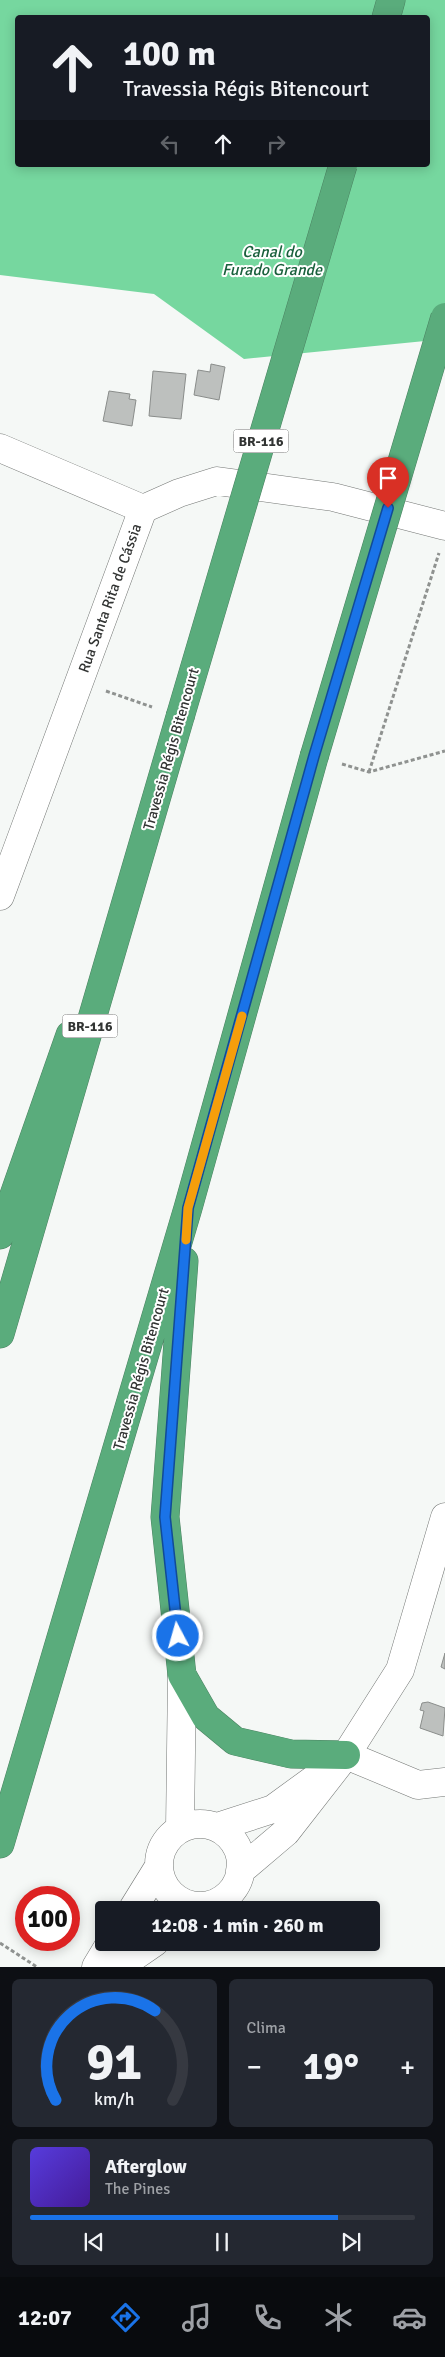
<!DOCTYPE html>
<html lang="pt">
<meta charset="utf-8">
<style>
body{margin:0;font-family:Signika,sans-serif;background:#242831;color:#f1f3f6;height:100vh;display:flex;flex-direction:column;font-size:19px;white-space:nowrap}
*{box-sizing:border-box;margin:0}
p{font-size:16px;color:#9ea1a6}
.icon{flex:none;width:28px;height:28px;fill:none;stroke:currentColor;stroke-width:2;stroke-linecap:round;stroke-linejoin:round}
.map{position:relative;height:1967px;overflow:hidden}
.details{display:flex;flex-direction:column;gap:12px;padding:12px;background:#0d0f14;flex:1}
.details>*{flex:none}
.banner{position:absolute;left:15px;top:15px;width:415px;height:152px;border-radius:5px;box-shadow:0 2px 12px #0003;background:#171b24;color:#f1f3f6;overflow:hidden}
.speed{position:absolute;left:15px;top:1886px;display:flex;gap:10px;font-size:25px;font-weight:700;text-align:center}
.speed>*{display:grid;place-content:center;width:65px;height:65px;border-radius:50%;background:#171b24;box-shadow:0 2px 12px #0003;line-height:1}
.speed .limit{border:8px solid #d22;background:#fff;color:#111}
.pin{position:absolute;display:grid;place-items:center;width:42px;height:42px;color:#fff;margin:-51px -21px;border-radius:50% 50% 50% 0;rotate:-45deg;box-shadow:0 0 5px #0007}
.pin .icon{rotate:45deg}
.me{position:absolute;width:55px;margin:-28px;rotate:354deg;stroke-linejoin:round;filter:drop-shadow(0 0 4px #0008)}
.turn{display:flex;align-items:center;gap:18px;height:105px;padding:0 25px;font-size:22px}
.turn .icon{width:65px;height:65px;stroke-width:2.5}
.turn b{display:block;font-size:35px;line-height:42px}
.lanes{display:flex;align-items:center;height:48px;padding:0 25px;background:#0003;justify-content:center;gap:25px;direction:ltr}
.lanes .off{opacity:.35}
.big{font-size:38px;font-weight:800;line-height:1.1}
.details .card{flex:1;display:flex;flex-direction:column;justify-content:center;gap:8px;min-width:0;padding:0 18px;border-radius:8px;background:#242831}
.details .dial{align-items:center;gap:0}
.dial svg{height:130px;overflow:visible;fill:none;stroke:#363941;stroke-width:7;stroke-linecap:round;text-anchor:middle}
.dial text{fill:#f1f3f6;stroke:none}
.song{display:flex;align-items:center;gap:15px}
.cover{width:60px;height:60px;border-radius:8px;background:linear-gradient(135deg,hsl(250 70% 55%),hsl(260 70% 35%))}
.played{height:5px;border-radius:2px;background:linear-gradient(90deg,#1a73e8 80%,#363941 80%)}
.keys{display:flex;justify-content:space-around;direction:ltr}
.heat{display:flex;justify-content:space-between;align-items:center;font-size:28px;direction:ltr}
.details .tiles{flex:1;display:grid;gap:12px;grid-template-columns:1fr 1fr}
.card:last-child{grid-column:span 2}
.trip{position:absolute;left:95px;top:1901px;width:285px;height:50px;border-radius:5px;background:#171b24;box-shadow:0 2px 12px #0003;font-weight:800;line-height:50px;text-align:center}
.dock{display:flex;height:80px;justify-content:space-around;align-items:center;background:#090b0e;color:#9ea1a6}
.dock .icon{width:35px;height:35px}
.dock .active{color:#1a73e8}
.dock b{font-size:22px;color:#f1f3f6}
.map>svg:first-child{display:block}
.water{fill:#76d79f;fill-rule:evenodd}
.building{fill:#bdc0be;stroke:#8a8d8b}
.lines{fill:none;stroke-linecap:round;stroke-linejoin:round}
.street-casing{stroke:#747775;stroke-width:29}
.secondary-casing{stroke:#747775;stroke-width:29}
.highway-casing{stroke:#4c8262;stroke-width:29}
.path{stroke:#8f9290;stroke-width:3;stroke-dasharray:4 2.5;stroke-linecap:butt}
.street{stroke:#fff;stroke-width:28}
.secondary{stroke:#fff;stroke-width:28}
.highway{stroke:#5aac7c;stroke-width:28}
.highway-bridge-casing{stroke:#4c8262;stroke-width:29;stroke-linecap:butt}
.highway-bridge{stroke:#5aac7c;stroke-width:28}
.route-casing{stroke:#114b97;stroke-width:12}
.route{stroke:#1a73e8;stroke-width:9}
.slow{stroke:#f59e0b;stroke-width:9}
.labels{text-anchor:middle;stroke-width:4;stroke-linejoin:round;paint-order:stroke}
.shield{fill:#fff;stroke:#707170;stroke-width:1}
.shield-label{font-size:14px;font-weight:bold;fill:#323433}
.street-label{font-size:15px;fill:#323433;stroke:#fff}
.water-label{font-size:16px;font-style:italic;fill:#19603c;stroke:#fff}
</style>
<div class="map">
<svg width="445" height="1967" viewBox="0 0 445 1967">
<rect width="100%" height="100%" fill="#f5f8f6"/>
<path class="water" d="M0 0H445V339L244 359 154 294 0 275ZM18 18H428V165H18Z"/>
<path class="building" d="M211 364 225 367 219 400 194 395 198 370 210 372Z
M153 371 186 374 181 419 149 416Z
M109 391 130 394 129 399 136 400 132 426 103 421Z
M445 1653V1669L441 1667Z
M428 1702 445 1708 443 1736 420 1728 424 1711 420 1710 422 1703Z"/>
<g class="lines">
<defs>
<path id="street" d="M0 448 143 509
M346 1755 418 1785 445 1782"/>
<path id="secondary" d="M0 896 143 509 179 493 217 481 333 497 445 526
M159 1865a41 41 0 1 1 82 0a41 41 0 1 1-82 0Z
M217 1827 273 1809 317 1777
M180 1829 182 1675
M240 1871 286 1832 346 1755 400 1670 445 1517
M132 1910 158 1868
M96 1967 111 1942
M119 1967 155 1942"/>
<path id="highway" d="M386 18 391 0
M0 1235 70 1035
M184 1261 165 1517 182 1675 206 1717 235 1741 291 1754 346 1755
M0 1334 180 717
M0 1844 188 1208 314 757"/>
</defs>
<use href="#street" class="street-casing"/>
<use href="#secondary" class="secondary-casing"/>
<use href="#highway" class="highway-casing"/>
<path class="path" d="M106 691 152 707
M342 764 369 772 445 751
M369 772 439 553
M0 1943 37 1967"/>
<use href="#street" class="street"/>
<use href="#secondary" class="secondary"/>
<use href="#highway" class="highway"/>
<defs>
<path id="highway-bridge" d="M180 717 343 165
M314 757 445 317"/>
</defs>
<use href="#highway-bridge" class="highway-bridge-casing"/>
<use href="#highway-bridge" class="highway-bridge"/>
</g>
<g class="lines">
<defs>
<path id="route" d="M178 1636 165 1517 188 1208 314 756 388 508"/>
</defs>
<use href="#route" class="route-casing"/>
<use href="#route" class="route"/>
<path class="slow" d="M186 1240 188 1208 242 1016"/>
</g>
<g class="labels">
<g class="shield">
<rect x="233.5" y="429.5" width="55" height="23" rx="4"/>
<rect x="62.5" y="1014.5" width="55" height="23" rx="4"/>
</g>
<g class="shield-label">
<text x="261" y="446">BR-116</text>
<text x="90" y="1031">BR-116</text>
</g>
<g class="street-label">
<text transform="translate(110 598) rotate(-70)" y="5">Rua Santa Rita de Cássia</text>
<text transform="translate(171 749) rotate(-74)" y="5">Travessia Régis Bitencourt</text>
<text transform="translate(141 1369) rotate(-74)" y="5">Travessia Régis Bitencourt</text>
</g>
<g class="water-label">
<text x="272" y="257">Canal do<tspan x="272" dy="18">Furado Grande</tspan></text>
</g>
</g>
</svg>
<div class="speed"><div class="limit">100</div></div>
<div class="pin" style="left:388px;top:508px;background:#d93025"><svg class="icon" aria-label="arrive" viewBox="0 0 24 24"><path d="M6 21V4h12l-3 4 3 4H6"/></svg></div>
<svg class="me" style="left:178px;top:1636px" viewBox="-20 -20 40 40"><circle r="17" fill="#1a73e8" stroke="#fff" stroke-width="3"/><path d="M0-11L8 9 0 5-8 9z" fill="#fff"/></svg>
<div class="trip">12:08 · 1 min · 260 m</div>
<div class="banner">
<div class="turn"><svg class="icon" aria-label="ahead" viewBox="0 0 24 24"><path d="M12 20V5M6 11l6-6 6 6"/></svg><div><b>100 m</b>Travessia Régis Bitencourt</div></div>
<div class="lanes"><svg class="icon off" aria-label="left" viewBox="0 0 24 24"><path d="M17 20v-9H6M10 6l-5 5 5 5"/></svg><svg class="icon" aria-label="ahead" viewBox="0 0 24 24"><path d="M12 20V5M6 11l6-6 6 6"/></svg><svg class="icon off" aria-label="right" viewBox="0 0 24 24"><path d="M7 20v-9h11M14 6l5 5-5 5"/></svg></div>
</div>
</div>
<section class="details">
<div class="tiles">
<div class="card dial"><svg viewBox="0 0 100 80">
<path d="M14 69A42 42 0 1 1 86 69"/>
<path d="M14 69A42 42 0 0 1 75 14" stroke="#1a73e8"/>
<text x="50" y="56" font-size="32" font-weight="700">91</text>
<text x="50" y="72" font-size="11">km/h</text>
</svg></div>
<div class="card"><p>Clima</p>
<div class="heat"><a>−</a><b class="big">19°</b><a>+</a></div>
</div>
<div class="card">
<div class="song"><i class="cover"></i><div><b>Afterglow</b><p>The Pines</p></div></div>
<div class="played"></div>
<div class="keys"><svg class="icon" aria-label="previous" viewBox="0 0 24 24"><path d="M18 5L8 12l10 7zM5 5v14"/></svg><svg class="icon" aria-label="pause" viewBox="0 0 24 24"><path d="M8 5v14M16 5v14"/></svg><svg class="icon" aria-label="next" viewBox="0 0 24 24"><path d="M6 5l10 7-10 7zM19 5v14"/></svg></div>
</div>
</div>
</section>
<nav class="dock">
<b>12:07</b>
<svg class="icon active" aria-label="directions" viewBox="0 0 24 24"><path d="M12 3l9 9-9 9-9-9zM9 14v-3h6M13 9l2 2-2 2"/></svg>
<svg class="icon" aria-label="music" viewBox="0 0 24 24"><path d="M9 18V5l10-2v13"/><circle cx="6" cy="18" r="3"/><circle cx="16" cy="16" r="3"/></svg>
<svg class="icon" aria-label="phone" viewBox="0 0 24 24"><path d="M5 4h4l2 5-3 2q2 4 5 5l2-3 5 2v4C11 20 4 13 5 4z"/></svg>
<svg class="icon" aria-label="climate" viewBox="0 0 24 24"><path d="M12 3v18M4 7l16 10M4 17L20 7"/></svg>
<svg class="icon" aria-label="car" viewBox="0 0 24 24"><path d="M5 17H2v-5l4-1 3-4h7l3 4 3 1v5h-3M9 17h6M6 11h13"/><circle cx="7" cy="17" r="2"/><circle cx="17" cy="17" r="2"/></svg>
</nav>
